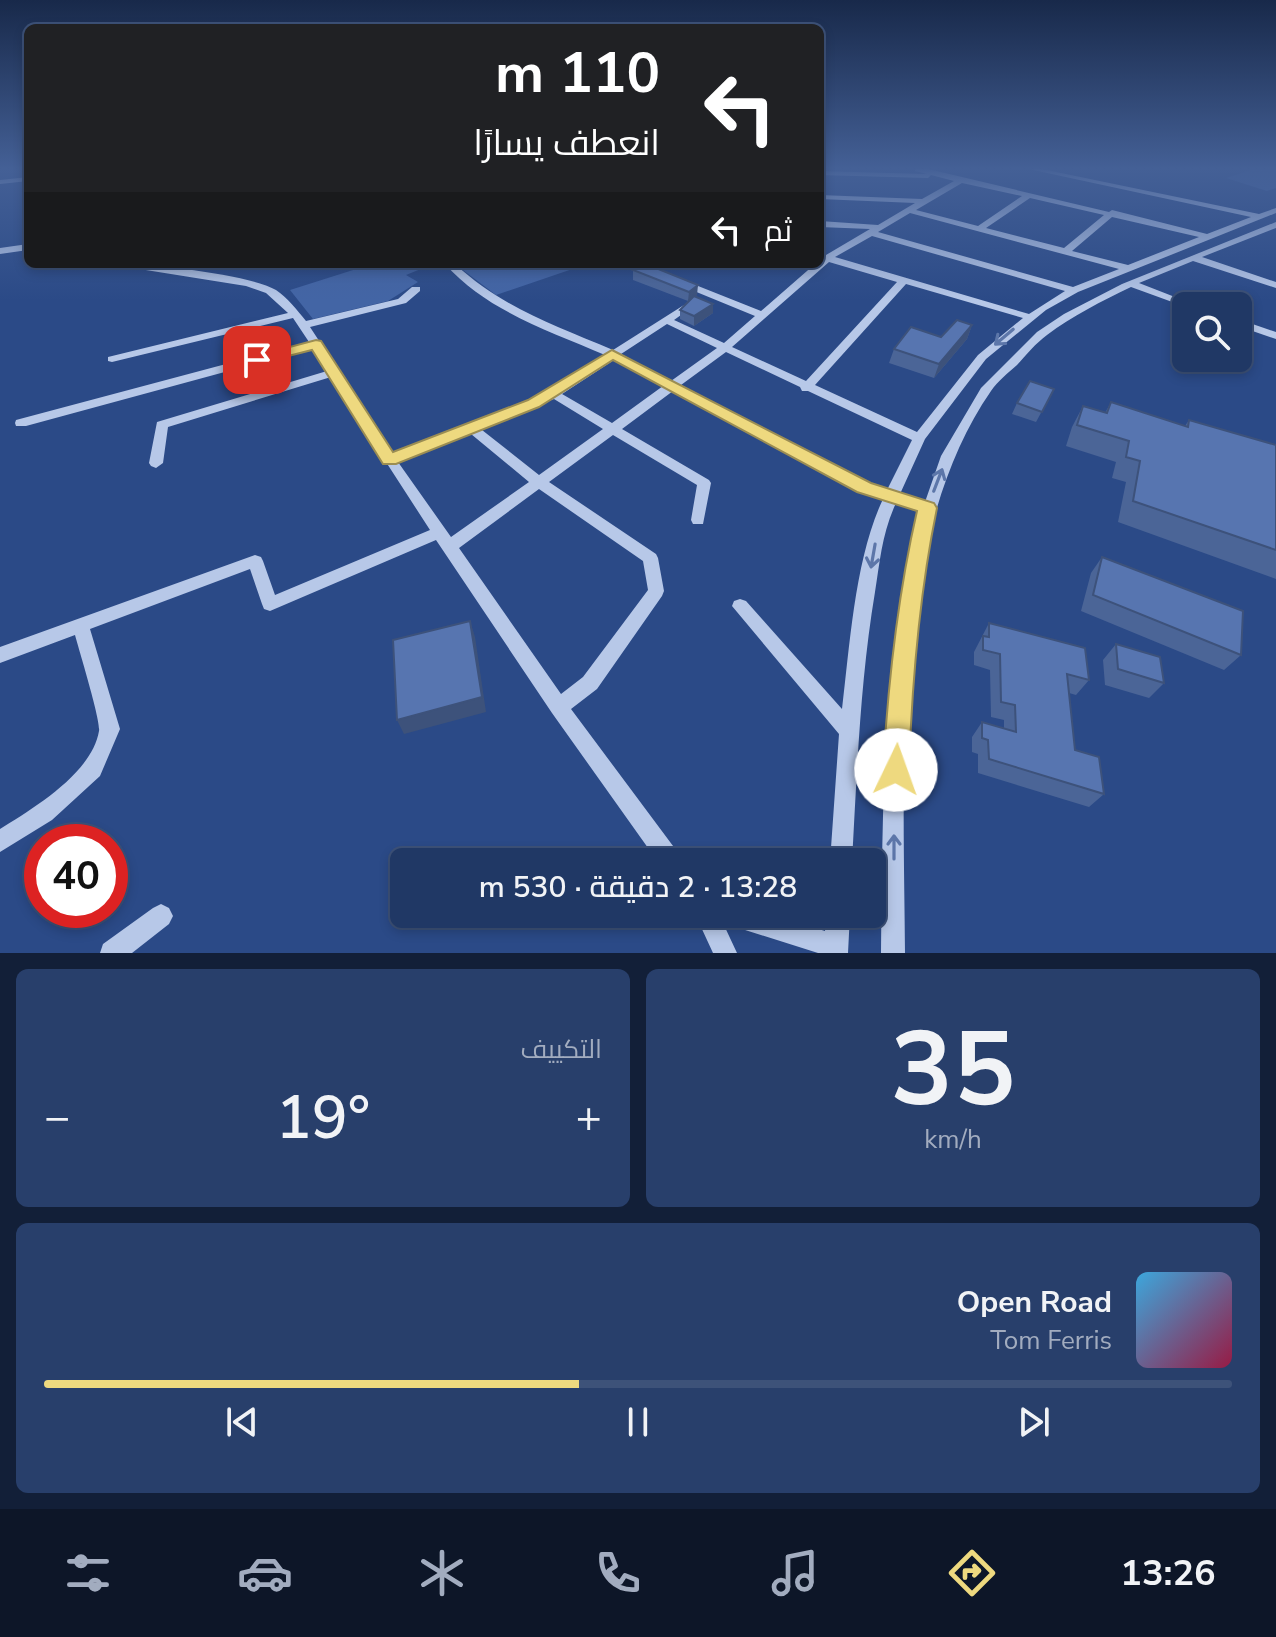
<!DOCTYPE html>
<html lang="ar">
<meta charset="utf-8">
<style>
body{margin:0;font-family:"Nunito Sans",Cairo,sans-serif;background:#283f6b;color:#f1f3f6;direction:rtl;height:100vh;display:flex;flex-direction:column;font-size:30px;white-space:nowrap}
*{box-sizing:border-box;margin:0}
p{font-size:26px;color:#a2acbf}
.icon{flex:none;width:44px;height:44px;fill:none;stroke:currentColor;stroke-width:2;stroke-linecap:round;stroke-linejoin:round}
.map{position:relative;height:953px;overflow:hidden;direction:ltr}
.side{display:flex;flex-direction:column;gap:16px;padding:16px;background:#121f38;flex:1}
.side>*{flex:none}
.hud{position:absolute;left:24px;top:24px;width:800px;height:244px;border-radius:12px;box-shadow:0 4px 12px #0003,0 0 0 2px #3d5279;direction:rtl;background:#202124;color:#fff;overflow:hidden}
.tools{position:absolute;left:1172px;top:292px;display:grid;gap:16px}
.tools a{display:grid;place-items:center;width:80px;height:80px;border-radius:12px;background:#203865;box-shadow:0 4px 12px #0003,0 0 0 2px #3d5279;font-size:40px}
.speed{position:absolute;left:24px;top:824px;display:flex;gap:16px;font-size:40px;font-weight:700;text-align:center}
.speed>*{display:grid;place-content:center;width:104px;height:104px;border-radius:50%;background:#203865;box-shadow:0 4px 12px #0003,0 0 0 2px #3d5279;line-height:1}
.speed .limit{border:12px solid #d22;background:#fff;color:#111}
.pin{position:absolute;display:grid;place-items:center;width:68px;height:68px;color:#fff;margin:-34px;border-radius:16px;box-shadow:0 4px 12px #0006}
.me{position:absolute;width:88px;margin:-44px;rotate:3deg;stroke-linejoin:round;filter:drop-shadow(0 0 6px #0008)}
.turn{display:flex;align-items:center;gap:28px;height:168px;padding:0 32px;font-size:36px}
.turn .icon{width:104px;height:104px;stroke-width:2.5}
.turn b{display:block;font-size:56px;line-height:68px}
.then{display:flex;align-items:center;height:76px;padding:0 32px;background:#0003;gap:16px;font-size:30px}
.big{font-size:60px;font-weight:600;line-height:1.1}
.side .tile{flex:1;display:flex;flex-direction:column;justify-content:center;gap:12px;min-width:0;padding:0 28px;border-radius:12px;background:#283f6b}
.side .dial{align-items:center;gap:0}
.dial b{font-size:104px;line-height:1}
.song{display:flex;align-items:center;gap:24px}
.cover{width:96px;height:96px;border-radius:12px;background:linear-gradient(135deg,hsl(200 70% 55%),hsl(340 70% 35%))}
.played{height:8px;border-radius:4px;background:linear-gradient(90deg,#eed97f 45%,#3d5279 45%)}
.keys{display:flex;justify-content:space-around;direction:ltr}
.heat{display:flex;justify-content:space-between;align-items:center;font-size:44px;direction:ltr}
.side .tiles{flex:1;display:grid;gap:16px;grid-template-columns:1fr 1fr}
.tile:last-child{grid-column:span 2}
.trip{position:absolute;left:390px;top:848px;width:496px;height:80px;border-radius:12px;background:#203865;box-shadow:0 4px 12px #0003,0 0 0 2px #3d5279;font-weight:600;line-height:80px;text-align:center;direction:rtl}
.tabs{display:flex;height:128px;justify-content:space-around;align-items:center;background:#0d1628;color:#a2acbf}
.tabs .icon{width:56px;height:56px}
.tabs .selected{color:#eed97f}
.tabs b{font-size:36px;color:#f1f3f6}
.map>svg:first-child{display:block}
.green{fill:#4365a5}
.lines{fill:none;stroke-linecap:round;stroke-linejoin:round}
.minor{fill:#b7c8e8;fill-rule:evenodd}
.wall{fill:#4b6597}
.shaded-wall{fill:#3d527b}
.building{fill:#5775b0;stroke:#3d527b;stroke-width:2}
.oneway{stroke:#5c76a9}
.route{fill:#eed97f;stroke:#9b8d53;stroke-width:2}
</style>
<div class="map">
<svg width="1276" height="953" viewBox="0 0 1276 953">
<rect width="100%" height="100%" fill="#2b4a87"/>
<path class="green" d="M1257 168 1276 170V188L1267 191 1226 178Z
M372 264H433L406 275 418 282 388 301 313 319 290 290Z
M455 264H587L496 295Z"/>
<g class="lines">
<path class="minor" d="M915 168H924L1109 212 1112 210 1207 234 1251 217 1024 168H1037L1259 214 1276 208V213L1078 292 1046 310 986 359 925 439 900 494 925 502 941 456 981 388 1037 332 1064 314 1122 284 1276 222V228L1202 257 1276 282V288L1193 261 1139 283 1198 306 1186 307 1131 287C1102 301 1072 316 1047 335 1036 343 1026 355 1017 365 1008 373 998 381 991 391 889 538 904 781 905 953H881C882 855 882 758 893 661 898 611 906 559 922 512L896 503C882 533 880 561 875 592 860 682 857 772 852 862H830L839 734 732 606 734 601 740 599 746 601 842 709C850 644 855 558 883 499L859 491 673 391 622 429 709 480 711 483 703 524H693L691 520 697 485 613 435 549 482 656 554 658 558 664 591 662 596 597 689 571 709 679 854 682 862H658L552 713 436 540 270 611 264 609 262 604 250 569 90 629 120 729 100 776 52 820 0 852V829C34 808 92 773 99 731 101 721 79 650 75 635L0 663V647L255 555 261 557 263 561 275 595 430 530 331 377 168 427 163 463 156 468 151 466 149 463 157 422 327 371 313 348 26 426H16L15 423 16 420 309 342 293 318 112 362 108 361V357L288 313 266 293 246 286 127 267 122 264C154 264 251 275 276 290 288 298 297 310 306 321L398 299 412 287H420V291L406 303 310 327 393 454 510 410 550 391 605 355C549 331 487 311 445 264H455C503 308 554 325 613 350L684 305 688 306V310L674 320 724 343 755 316 677 284V280H683L761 311 815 264H820L821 255H826L870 229 820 227V221L878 225 915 203 820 199V195L922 199 954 181 931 175 928 178 820 175V171L927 174 915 171ZM962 183 1022 196 978 226 916 210ZM1030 198 1104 215 1064 248 986 228ZM910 213 1119 269 1073 287 878 232ZM1112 217 1199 237 1128 265 1072 251ZM872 236 1065 291 1029 314 835 257ZM829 262 897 282 806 381 732 347ZM906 284 1023 318 978 355 917 432 815 385ZM667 324 717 348 671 381 621 354ZM726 352 800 387 802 391H808L912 440 887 490 869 485 681 385ZM614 360 663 386 612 423 562 394ZM554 399 603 429 539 475 482 430ZM471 434 529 482 451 537 398 462ZM539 489 643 561 648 590 583 677 561 694 459 548Z
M28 177V181L0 184V180Z
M28 244V250L0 254V248Z
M1238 319 1276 332V339L1238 326Z
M161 904 169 908 173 916 169 924 132 953H100L103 944 153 908Z
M695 914H768L825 931 826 914H850L848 953H818L723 923 737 953H713Z"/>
</g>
<path class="wall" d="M633 270 697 295 695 296 713 304V313L694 326 680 319V310L688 301 633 280Z
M972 325 967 339 934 378 889 363 894 349 941 337Z
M1054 389 1036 422 1012 414 1017 403Z
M1111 402 1185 426 1189 420 1276 445V579L1118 522 1126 482 1112 478 1116 462 1066 446 1072 427 1083 406 1105 413Z
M1102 557 1241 655 1224 670 1081 611 1091 573Z
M989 623 1089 680 1076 695 1069 693 1075 750 1104 794 1089 807 978 773V754L972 752V737L982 722 1004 729V720L991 717 990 670 974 665V652Z
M1116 644 1164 683 1149 698 1105 685 1103 660Z"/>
<path class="shaded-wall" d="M698 285 697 295 688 301 689 292Z
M713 304V313L694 326V316Z
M972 325 967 339 934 378 939 364Z
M470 621 475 637 486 712 404 734 397 720Z"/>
<path class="building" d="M646 264 698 285 689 292 633 270Z
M694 296 713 304 694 316 680 310Z
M957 320 972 325 939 364 894 349 911 327 941 337Z
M1030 381 1054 389 1042 412 1017 403Z
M1111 402 1188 427 1189 420 1276 445V550L1133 501 1140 461 1126 457 1129 441 1077 425 1083 406 1107 413Z
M1102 557 1243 611 1241 655 1093 595Z
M470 621 482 697 397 720 393 640Z
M989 623 1085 648 1089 680 1067 674 1075 750 1099 757 1104 794 989 759 988 740 982 738V722L1016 732 1015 705 1001 702 1000 654 983 650V636L989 637Z
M1116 644 1160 657 1164 683 1118 669Z"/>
<defs><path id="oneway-shaft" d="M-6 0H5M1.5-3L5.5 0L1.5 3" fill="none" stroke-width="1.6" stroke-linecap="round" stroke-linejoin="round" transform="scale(2)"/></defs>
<g class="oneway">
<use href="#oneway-shaft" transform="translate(1004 337) rotate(140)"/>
<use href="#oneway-shaft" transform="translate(938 480) rotate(-69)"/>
<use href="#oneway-shaft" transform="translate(873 556) rotate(100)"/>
<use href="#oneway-shaft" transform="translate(894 847) rotate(-90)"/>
</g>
<linearGradient id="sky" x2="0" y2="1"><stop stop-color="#18294a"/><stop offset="0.56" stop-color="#446096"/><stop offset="1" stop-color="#446096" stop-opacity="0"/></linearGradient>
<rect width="1276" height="301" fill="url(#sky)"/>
<path class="route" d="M316 340 321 341 393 452 528 400 612 350 871 483 934 503 937 508C919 595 912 681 909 770L905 779 896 783 886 779 883 770C888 682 897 598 917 511L857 492 613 360 539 407 396 464H383L312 350 257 364 249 360 252 357Z"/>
</svg>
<div class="tools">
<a><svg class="icon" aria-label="search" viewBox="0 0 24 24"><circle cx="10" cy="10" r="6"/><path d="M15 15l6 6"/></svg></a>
</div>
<div class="speed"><div class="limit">40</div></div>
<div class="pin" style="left:257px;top:360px;background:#d93025"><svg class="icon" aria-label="arrive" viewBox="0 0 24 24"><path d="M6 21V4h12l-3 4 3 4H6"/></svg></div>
<svg class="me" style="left:896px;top:770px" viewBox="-20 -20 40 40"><circle r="19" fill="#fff"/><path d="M0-13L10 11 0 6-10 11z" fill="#eed97f"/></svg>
<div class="trip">13:28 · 2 دقيقة · 530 m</div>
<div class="hud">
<div class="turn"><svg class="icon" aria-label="left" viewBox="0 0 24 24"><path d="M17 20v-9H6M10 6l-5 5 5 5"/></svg><div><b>110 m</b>انعطف يسارًا</div></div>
<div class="then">ثم<svg class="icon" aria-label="left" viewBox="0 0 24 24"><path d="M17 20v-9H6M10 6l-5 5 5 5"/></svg></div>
</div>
</div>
<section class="side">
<div class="tiles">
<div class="tile dial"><b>35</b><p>km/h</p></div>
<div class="tile"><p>التكييف</p>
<div class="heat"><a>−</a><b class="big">19°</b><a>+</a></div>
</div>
<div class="tile">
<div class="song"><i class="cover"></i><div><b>Open Road</b><p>Tom Ferris</p></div></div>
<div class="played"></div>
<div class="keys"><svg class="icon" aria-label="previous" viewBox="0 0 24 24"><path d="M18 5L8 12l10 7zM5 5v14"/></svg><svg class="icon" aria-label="pause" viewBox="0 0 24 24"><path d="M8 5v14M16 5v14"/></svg><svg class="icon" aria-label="next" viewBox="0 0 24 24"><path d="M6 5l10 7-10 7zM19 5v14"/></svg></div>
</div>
</div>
</section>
<nav class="tabs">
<b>13:26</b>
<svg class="icon selected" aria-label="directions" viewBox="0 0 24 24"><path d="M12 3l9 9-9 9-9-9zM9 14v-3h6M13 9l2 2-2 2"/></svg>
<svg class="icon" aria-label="music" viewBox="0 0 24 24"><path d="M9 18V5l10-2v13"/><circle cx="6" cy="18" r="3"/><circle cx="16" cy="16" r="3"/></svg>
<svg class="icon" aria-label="phone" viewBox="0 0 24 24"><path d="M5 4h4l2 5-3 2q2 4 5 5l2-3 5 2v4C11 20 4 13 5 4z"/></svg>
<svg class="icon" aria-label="climate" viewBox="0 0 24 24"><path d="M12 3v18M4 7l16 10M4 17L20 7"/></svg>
<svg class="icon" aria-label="car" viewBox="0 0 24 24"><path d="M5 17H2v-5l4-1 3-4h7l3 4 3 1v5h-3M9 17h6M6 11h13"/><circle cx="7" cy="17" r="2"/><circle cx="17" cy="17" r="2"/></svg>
<svg class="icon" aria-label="filters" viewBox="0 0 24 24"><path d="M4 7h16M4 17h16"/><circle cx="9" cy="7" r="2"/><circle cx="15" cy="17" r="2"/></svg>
</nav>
